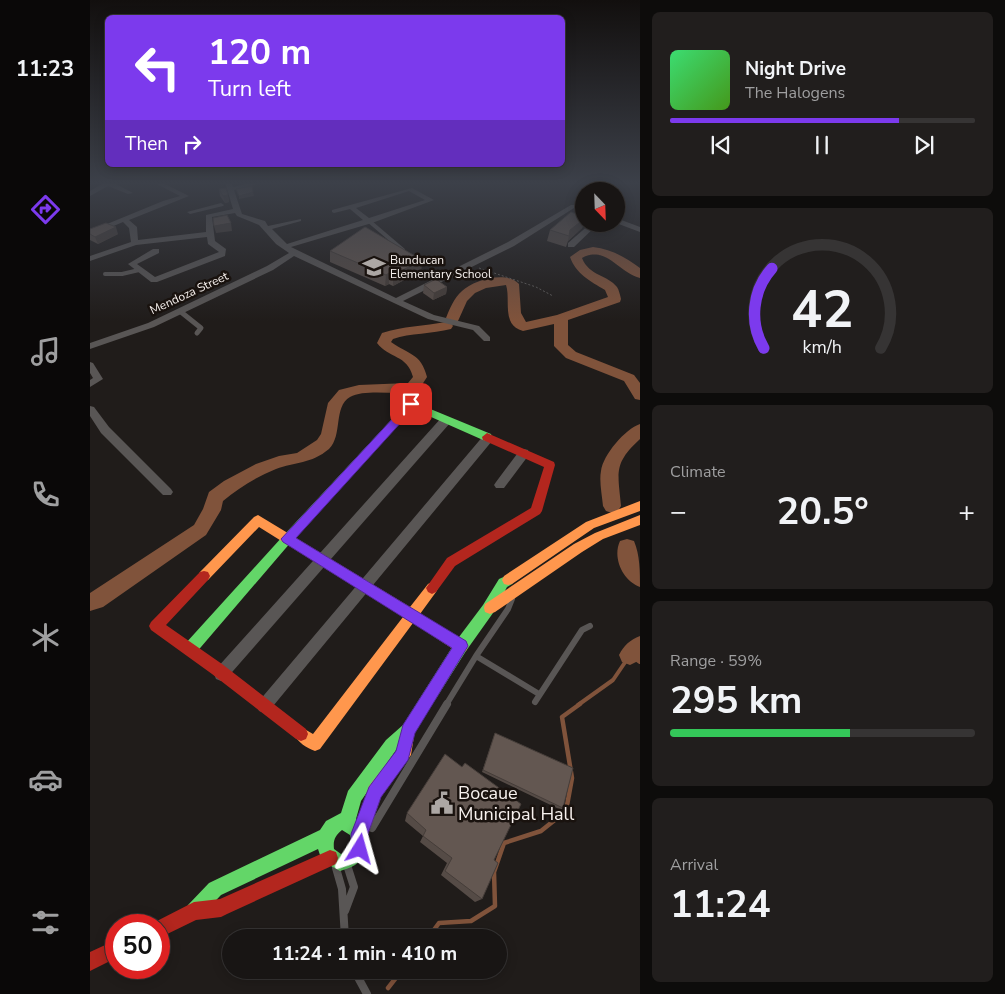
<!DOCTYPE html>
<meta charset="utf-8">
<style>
body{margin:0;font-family:"Nunito Sans",sans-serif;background:#211e1d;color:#f1f3f6;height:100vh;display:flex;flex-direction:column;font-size:19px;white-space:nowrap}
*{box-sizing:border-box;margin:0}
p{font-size:16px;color:#9f9fa0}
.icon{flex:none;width:28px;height:28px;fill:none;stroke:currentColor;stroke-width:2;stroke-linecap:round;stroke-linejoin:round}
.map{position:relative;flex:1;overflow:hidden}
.drawer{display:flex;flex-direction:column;gap:12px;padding:12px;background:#0d0c0b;width:365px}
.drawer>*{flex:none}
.guide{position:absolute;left:15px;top:15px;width:460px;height:152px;border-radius:8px;box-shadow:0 2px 12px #0003,0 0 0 1px #363434;background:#7c3aed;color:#fff;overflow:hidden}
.needle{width:32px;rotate:157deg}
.buttons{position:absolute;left:485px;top:182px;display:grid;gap:10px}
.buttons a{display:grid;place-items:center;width:50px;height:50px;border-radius:50%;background:#181514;box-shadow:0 2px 12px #0003,0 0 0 1px #363434;font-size:25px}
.speed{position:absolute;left:15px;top:914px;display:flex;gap:10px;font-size:25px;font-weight:700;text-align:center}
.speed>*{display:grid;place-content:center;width:65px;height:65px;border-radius:50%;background:#181514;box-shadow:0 2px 12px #0003,0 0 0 1px #363434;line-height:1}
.speed .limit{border:8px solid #d22;background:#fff;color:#111}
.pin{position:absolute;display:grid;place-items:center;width:42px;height:42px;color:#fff;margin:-21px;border-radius:10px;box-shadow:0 2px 8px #0006}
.me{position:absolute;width:55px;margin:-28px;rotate:8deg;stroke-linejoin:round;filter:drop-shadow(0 0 4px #0008)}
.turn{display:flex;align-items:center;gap:18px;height:105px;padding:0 20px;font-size:22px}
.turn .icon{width:65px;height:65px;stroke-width:2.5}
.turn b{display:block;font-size:35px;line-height:42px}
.then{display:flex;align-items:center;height:48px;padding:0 20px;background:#0003;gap:10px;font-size:19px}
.big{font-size:38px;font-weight:700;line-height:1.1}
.drawer .card{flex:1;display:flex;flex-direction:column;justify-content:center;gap:8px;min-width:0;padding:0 18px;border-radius:8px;background:#211e1d}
.drawer .dial{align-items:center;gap:0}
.dial svg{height:130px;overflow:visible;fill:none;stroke:#363434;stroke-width:7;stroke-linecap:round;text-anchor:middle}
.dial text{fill:#f1f3f6;stroke:none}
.song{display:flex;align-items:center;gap:15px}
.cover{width:60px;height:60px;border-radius:8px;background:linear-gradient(135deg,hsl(140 70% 55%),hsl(100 70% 35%))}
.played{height:5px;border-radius:2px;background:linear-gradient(90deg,#7c3aed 75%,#363434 75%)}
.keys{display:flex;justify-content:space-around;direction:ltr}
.heat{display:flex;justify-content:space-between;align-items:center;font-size:28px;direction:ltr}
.charge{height:8px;border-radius:4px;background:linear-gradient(90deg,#34c759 59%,#363434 0)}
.trip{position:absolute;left:132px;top:929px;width:285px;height:50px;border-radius:25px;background:#181514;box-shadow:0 2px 12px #0003,0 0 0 1px #363434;font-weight:700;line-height:50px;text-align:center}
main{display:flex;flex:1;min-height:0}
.tabs{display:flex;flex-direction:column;width:90px;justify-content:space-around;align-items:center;background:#0a0808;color:#9f9fa0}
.tabs .icon{width:35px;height:35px}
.tabs .selected{color:#7c3aed}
.tabs b{font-size:22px;color:#f1f3f6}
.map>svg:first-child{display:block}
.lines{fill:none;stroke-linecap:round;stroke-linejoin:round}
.stream-far1{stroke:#80533b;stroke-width:4}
.stream{stroke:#80533b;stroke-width:4.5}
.river{fill:#80533b;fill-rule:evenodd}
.path{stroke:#5f5c5a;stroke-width:1;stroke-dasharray:2 2;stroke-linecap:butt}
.lane-far3{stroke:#595655;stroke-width:4}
.lane-far2{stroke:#595655;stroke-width:5}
.lane-far1{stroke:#595655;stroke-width:6}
.lane{stroke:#595655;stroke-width:8}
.street{fill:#595655;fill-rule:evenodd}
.fast{fill:#63d668;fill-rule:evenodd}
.slow{fill:#ff974d;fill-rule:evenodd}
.jam{fill:#b3261e;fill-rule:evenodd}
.wall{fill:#554b46}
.shaded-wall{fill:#453d39}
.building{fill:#635751;stroke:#453d39}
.route{fill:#7c3aed;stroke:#51269a}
.labels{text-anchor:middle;stroke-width:5;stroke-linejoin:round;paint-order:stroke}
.far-poi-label{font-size:12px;fill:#f8f2ef;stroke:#19120e;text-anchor:start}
.far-street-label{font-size:12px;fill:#f8f2ef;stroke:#19120e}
.near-poi-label{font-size:18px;fill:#f8f2ef;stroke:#19120e;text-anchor:start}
</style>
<main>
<nav class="tabs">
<b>11:23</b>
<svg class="icon selected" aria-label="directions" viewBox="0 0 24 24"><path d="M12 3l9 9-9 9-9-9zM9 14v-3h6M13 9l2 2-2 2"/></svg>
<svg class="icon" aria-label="music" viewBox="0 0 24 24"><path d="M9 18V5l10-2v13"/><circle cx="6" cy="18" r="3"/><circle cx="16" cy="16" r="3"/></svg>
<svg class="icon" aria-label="phone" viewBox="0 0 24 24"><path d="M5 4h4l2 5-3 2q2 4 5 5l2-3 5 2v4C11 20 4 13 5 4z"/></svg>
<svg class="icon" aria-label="climate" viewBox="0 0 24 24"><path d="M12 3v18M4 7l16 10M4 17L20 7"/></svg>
<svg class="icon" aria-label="car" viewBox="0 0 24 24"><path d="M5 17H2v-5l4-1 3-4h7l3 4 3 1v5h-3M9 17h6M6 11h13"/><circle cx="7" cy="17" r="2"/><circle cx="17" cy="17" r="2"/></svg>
<svg class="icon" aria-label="filters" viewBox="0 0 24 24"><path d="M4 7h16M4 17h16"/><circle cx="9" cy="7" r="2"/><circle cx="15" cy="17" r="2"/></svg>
</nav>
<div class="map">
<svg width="550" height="994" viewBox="0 0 550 994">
<rect width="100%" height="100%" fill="#201c1a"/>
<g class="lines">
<path class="stream-far1" d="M488 705 523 680 540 655 550 662"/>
<path class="stream" d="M338 938 349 923 381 921 405 906 404 872 414 843 451 831 476 811 482 778 472 717 490 704
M298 988 312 970"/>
<path class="river" d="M503 247C521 249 535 257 550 268V278C529 273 516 245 492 258 499 276 518 275 527 287 529 290 530 295 531 299L530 302 478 320V345L486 352 544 375 550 383V400L545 399 534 381 476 358 464 346V324L433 331C411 326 421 299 416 285L396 288 385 293 377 301 368 321H358L356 318C360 308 364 298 372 291 383 280 417 270 429 284L431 313 436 322 467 315 518 297 515 290C500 281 486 274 480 257L490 250Z
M356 322 361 323 363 326 361 329C342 334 320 333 303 339L301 342C319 355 331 353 337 377L328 391C309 396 276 388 260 397 243 407 253 435 239 449 221 464 205 462 186 469 166 477 149 488 133 501L131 510 116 535 13 607 0 611V593L104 525 113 509 119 492 134 481 166 464 189 456 207 453 227 440 231 434 238 403 249 390 269 385 318 383 323 377C317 354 299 359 287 343L292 333C313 326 334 326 356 322Z
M550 424V439C523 464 528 472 531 506L528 511 522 513 516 511 513 506C512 495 509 481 511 471 513 455 535 429 550 424Z
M537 539 544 541C550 555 550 572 550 587 533 581 522 558 530 541Z
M550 636V660L540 665 532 662 529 655C534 645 540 640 550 636Z"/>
<path class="path" d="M389 268 446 287 463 296"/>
<path class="lane-far3" d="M279 221 313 250
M15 274H32L49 270
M90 311 93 313"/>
<path class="lane-far2" d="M91 312 111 328 107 333"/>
<path class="lane-far1" d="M386 656 449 694
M445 702 492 630 500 626
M356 705 386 656 418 609 422 599"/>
<path class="lane" d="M282 828 357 704
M246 868 252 889 255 938
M255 911 264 887 257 865
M264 970 277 994"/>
<path class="street" d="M15 182H22L43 193 38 194 18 186 0 196V191Z
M63 182H71L99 196 39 220 47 227 48 240 116 232V215L143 209 135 182H141L143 187 164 182H175L144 190 152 214 175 221 178 226 211 219V221L182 229 197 244 273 220 260 209 244 213 242 212V210L322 188 344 200 282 223 201 247 306 298 418 242 481 205H494V209L484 208 424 246 313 301 344 315 389 326 400 337V341H394L383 330 338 319 204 256 183 270 64 327 0 349V343L58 323 177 266 199 253 186 244 169 225 147 216 145 213 122 217 125 241 136 249 135 256 67 282H61L38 264 63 249H69V253L47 264 65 277 129 252 118 244 117 237 46 245 0 261V256L41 242 39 228 33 222 0 236V231L73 201 90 196ZM319 191 335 200 279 218 266 208Z
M131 203 134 205 133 206 100 214 97 212Z
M526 218 550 227V232L526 223Z
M500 224H508L484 247H478V243Z
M0 362 3 363 13 379 0 387V380L3 378 0 373Z
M0 406 4 407 19 427 81 489 83 492 81 495H73L11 433 0 416Z
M356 416 361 420 360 423 136 679 131 681 126 679 124 674 126 669 352 417Z
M398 434 403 438 402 441 179 711 174 713 169 711 167 706 169 701 394 435Z
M434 449 438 450 439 453 438 456 414 488H406L404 485 406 482 430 450Z"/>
<path class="fast" d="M321 401 401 434 402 437 397 441 393 440 323 409 201 542 105 654 100 655 95 654 93 649 95 644 193 536 318 402Z
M418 575 422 576 424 580 422 584 417 587 403 613 376 651 323 735 306 750 271 801 266 819C281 831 283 854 265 865 260 868 255 869 250 871L232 861 228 849 131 895 110 917 104 920 98 917 95 911 98 905 119 883 230 830 236 821 251 813 258 791 296 740 313 725 366 641 393 605 409 579ZM252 830 260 835 262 842 259 849 251 854 244 849C243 840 245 836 252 830Z"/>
<path class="slow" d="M550 501V511L504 528 422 584 418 585 414 584 412 580 414 576 496 522Z
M168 515 320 607 338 584 342 582 346 584 348 588 346 592 330 614 376 641 378 646 376 651 371 652 366 651 323 623 230 749 225 751C217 748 207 742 204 734L206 729 211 727 223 734 313 617 169 527 118 580 114 581 110 580 108 576 110 572 164 517Z
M550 515V525L513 539 492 552 405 612 400 614 395 612 394 608 395 604 484 544 505 533Z
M318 723 323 725 325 730 321 755 291 797 276 840 270 842 264 840 262 834 279 786 306 752 313 725Z"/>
<path class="jam" d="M397 433 464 462 465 465 452 511 450 514 365 566 346 592 342 594 338 592 336 588 357 558 441 508 454 467 393 440 392 437Z
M114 571 118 572 120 576 118 580 76 625 132 664 216 729 218 734 216 739 211 741 206 739 122 674 61 630 59 626 61 622 110 572Z
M240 850 246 852 248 858 246 864 137 914 131 917 106 920 69 938V925H62L63 923 104 902 130 899Z
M26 940V958L0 971V952Z"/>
</g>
<path class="wall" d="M129 189 138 195 139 202 135 203 130 196Z
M494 217V223L492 228 478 241 476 247 457 241 460 230Z
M0 229 28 234 8 244 0 240Z
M240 251 332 260 331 271 303 286 299 284 295 286 240 262Z
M334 285 357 287 356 294 343 300 333 293Z
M405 733 473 808 471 810 392 772Z
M317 813 404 860 392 899 385 902 351 875 357 863 330 842 333 836 315 821Z"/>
<path class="shaded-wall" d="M163 192 164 196 149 199V196Z
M138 195 139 202 135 203 133 196Z
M494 219V223L492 228 478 241 480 230Z
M141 223 142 231 126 233 124 226Z
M26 227 28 234 8 244 5 237Z
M332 260 331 271 303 286V275Z
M299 273V284L295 286 296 275Z
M357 287 356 294 343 300 344 293Z"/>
<path class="building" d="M162 186 163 192 149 196 146 189Z
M136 188 138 195 133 196 129 189Z
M481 212 494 217V219L480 230 479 236 460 230Z
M137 215 141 223 124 226 123 218Z
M16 223 26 227 5 237 0 234V229Z
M275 227 277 228 332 260 303 275 299 273 296 275 240 251Z
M346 279 357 287 344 293 334 285Z
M405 733 483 768 473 808 393 770Z
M355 754 372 767 375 763 431 804 404 860 408 863 392 899 355 871 362 858 333 836 336 830 317 813Z"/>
<linearGradient id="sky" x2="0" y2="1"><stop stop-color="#120f0e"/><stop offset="0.57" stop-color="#3c4049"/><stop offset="1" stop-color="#3c4049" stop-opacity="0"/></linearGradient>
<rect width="550" height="321" fill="url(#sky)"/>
<path class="route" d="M321 401 326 404 325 407 206 538 376 641 378 646 325 733 318 760 291 797 278 834V849L276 855 270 857 264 855 261 849V834L279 787 306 751 313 725 362 648 193 542 191 539 318 402Z"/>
<defs>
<symbol id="school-bare" viewBox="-9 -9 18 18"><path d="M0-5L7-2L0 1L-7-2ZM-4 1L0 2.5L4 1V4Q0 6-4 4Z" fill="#aca7a4" stroke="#19120e" stroke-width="2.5" paint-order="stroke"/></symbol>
<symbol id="civic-bare" viewBox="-9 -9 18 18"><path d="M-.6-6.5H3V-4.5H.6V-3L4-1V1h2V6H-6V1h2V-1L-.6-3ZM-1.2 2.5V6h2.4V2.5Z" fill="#aca7a4" stroke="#19120e" stroke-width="2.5" paint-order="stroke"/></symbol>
</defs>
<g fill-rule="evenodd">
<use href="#school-bare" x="268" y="251" width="32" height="32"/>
<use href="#civic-bare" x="336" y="787" width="32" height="32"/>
</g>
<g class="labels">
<g class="far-poi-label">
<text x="300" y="264">Bunducan<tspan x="300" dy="14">Elementary School</tspan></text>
</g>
<g class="far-street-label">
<text transform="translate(99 293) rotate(-25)" y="4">Mendoza Street</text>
</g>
<g class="near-poi-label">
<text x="368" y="799">Bocaue<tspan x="368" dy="21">Municipal Hall</tspan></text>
</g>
</g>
</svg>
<div class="buttons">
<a><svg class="needle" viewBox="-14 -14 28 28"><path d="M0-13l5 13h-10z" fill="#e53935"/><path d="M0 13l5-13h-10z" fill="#9f9fa0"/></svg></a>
</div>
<div class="speed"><div class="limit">50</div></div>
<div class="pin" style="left:321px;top:404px;background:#d93025"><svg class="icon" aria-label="arrive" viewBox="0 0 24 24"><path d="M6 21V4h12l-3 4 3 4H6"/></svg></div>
<svg class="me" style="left:270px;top:849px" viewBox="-20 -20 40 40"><path d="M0-17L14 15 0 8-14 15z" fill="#7c3aed" stroke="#fff" stroke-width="4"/></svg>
<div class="trip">11:24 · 1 min · 410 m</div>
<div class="guide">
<div class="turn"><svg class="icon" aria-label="left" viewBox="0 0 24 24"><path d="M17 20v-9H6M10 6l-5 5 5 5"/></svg><div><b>120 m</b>Turn left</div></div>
<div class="then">Then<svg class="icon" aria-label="right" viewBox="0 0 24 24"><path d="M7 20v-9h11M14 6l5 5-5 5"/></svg></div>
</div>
</div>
<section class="drawer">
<div class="card">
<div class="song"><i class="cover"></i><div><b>Night Drive</b><p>The Halogens</p></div></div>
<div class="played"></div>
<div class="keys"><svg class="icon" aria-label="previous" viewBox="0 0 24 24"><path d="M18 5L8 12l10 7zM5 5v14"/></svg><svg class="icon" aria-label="pause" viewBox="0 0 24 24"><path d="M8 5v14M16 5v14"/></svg><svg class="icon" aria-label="next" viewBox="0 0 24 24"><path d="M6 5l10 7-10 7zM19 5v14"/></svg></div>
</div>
<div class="card dial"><svg viewBox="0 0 100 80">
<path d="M14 69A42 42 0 1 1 86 69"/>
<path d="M14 69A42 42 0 0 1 19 20" stroke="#7c3aed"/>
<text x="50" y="56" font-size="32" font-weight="700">42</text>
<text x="50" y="72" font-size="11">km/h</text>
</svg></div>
<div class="card"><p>Climate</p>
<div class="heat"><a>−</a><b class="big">20.5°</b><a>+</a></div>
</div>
<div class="card"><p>Range · 59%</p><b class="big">295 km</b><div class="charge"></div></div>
<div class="card"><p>Arrival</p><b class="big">11:24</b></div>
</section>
</main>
